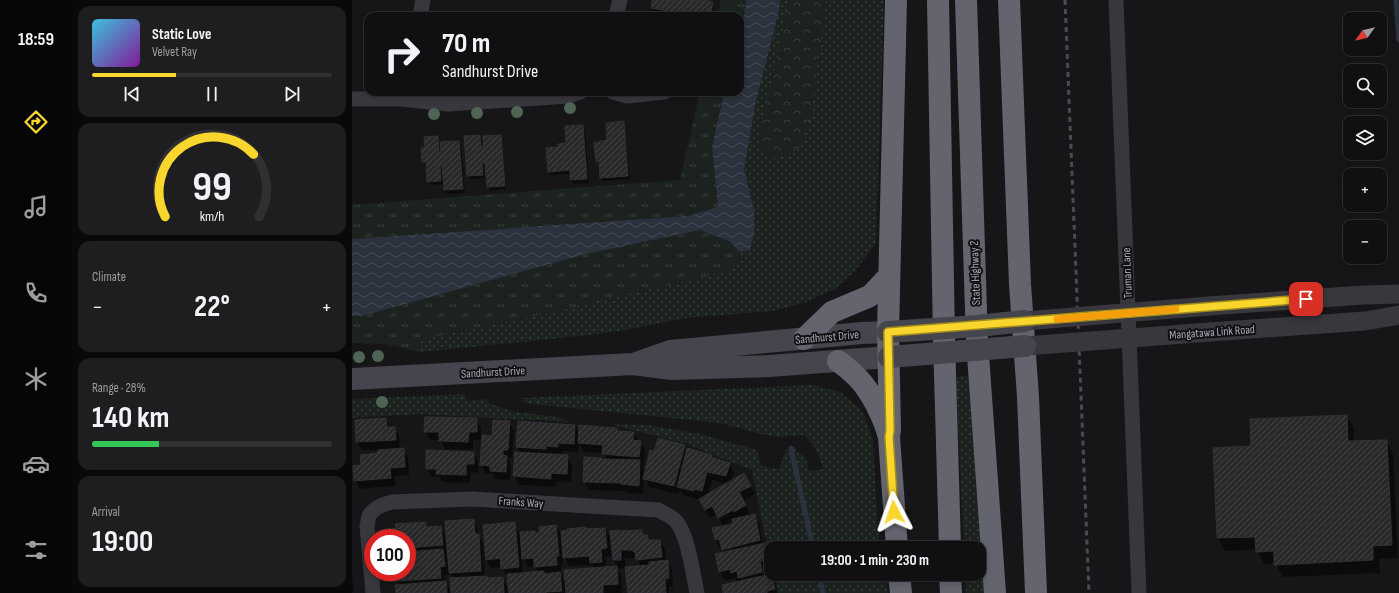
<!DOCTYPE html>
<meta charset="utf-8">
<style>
body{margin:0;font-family:"Sofia Sans Condensed",sans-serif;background:#1e1e20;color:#f1f3f6;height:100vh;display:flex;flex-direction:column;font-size:15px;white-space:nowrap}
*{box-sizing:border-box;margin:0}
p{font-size:13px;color:#9c9d9f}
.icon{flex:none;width:22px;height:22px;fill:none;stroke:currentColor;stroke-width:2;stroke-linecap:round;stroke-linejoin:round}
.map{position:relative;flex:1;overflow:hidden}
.details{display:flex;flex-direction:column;gap:6px;padding:6px;background:#09090a;width:280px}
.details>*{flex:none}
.banner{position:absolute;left:12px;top:12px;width:380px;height:84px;border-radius:12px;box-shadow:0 2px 6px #0003,0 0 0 1px #303032;background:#101012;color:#f1f3f6;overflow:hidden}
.needle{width:26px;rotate:236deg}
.controls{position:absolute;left:991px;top:12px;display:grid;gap:8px}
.controls a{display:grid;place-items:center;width:44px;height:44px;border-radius:8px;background:#101012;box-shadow:0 2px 6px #0003,0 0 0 1px #303032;font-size:20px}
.speed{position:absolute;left:12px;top:529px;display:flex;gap:8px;font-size:20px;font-weight:700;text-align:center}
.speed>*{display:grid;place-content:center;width:52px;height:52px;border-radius:50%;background:#101012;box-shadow:0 2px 6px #0003,0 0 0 1px #303032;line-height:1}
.speed .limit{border:6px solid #d22;background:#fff;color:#111}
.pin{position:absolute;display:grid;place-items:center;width:34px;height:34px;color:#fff;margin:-17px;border-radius:8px;box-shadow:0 2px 6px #0006}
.me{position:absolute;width:44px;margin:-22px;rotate:356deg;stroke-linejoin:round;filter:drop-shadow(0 0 3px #0008)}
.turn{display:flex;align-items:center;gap:14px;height:84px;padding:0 12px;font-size:18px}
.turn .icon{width:52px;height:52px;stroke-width:2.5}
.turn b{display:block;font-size:28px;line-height:34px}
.big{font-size:30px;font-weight:700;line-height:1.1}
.details .tile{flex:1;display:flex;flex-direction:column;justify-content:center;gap:6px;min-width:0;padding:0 14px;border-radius:12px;background:#1e1e20}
.details .dial{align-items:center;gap:0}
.dial svg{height:104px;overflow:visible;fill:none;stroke:#303032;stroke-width:7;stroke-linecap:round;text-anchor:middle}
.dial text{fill:#f1f3f6;stroke:none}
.song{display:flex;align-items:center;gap:12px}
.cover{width:48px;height:48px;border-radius:6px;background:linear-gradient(135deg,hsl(190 70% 55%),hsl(290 70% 35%))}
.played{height:4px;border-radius:2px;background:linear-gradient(90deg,#f9d62d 35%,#303032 35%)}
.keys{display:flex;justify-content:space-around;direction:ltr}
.heat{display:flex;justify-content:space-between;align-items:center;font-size:22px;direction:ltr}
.charge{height:6px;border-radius:3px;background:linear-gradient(90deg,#34c759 28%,#303032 0)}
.trip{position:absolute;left:412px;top:541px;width:222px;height:40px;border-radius:12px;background:#101012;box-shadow:0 2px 6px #0003,0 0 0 1px #303032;font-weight:700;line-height:40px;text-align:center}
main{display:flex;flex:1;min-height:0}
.dock{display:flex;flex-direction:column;width:72px;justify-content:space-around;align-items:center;background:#060607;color:#9c9d9f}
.dock .icon{width:28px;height:28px}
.dock .on{color:#f9d62d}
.dock b{font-size:18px;color:#f1f3f6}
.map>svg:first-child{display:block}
.grass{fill:url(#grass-dots)}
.forest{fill:url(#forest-crowns)}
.park{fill:url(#park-tufts)}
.water{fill:url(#water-waves)}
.shadow{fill:#0007;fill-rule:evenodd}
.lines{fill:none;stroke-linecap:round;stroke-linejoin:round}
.stream{stroke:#2b323d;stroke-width:5}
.building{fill:url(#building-hatch);stroke:#313034}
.minor{stroke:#37373d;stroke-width:15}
.tertiary{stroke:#37373d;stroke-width:19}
.secondary{stroke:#45454d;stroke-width:22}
.motorway{stroke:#63646e;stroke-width:22}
.rail{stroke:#4a4a52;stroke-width:3;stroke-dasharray:5 4;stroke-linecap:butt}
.tertiary-bridge{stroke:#37373d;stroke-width:19}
.secondary-bridge{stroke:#45454d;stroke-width:22}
.tree{fill:#4f6454}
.route-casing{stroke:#a28b1d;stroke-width:10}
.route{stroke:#f9d62d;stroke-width:7}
.slow{stroke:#f59e0b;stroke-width:7}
.labels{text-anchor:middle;stroke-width:4;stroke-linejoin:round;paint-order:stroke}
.street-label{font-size:12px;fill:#a7aab9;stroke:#111113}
</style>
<main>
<nav class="dock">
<b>18:59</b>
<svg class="icon on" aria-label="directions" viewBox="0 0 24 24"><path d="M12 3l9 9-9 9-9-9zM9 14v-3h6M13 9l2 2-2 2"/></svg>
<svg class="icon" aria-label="music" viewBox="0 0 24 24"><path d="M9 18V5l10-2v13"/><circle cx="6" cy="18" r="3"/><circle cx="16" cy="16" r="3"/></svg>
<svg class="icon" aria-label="phone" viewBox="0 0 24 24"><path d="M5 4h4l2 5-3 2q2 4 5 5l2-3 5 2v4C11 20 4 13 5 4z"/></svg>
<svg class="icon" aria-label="climate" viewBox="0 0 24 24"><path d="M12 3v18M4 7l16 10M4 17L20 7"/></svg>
<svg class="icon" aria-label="car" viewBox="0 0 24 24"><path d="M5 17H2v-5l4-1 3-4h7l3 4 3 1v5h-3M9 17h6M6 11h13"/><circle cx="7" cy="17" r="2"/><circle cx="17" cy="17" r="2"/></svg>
<svg class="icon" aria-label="filters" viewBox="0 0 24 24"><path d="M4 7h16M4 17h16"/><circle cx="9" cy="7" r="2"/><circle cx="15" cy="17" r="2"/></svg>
</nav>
<section class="details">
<div class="tile">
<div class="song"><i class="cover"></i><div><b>Static Love</b><p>Velvet Ray</p></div></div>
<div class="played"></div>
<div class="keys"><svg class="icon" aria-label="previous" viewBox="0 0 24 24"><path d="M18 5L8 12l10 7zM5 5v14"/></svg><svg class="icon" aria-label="pause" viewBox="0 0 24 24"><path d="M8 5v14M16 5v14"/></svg><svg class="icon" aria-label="next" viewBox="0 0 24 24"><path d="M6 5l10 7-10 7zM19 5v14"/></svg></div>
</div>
<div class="tile dial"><svg viewBox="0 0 100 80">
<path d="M14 69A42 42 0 1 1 86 69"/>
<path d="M14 69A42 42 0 0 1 82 21" stroke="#f9d62d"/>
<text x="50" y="56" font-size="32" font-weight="700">99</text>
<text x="50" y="72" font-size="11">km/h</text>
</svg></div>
<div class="tile"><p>Climate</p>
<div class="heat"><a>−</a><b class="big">22°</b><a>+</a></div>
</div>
<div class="tile"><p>Range · 28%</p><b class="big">140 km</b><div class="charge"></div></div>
<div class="tile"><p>Arrival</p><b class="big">19:00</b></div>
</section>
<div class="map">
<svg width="1047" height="593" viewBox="0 0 1047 593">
<defs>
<pattern id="grass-dots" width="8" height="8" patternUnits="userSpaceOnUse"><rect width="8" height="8" fill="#1c231e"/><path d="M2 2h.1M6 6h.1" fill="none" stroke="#3a403d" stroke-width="1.8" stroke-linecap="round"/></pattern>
<pattern id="forest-crowns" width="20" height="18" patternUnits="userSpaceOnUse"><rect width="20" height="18" fill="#1c231e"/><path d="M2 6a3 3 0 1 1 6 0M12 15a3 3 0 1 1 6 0" fill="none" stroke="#3a403d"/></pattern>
<pattern id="park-tufts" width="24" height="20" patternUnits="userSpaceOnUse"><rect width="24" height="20" fill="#1c231e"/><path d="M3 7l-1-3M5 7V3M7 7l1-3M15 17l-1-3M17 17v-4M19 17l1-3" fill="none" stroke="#3a403d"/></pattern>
<pattern id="water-waves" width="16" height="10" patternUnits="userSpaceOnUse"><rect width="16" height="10" fill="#2b323d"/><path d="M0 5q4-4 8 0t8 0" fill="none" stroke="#474d57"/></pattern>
<pattern id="building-hatch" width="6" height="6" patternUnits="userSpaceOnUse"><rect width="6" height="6" fill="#29292c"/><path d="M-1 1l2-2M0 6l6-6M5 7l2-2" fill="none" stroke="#454548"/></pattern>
</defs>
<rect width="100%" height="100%" fill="#161618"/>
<path class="grass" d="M428 0H532L524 243 503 271 483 289 454 302 421 311 333 318 262 332 181 341 68 352 67 340 203 312 260 297 345 279 387 263 388 252 398 250 402 210 392 169 404 101 427 11Z
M617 376 633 593H614L613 574H627V548H612L604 377Z
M460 385 488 392 511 412 521 439 526 532 529 548H419V566L400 470 332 443 258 424 295 425 348 434 405 450 409 466 427 469 434 450 443 447 446 452 454 458 457 471 472 469 462 446 452 435 426 437 409 434 368 423 172 403 169 398Z
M113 394 114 401 134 399 138 404 163 412 207 417 216 422 67 414 0 418V399Z
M421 574H533L536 593H424Z"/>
<path class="forest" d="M437 0H474L458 124 444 153 421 158 409 150V128Z"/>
<path class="park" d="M369 0H394L388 48V16H366Z
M348 92H372L360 147 366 207 336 216 0 239V205L328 180Z
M349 230C364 236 378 238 388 252L387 263 381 269 345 279 260 297 203 312 67 340 68 352 34 344 0 343V316H10L234 254Z"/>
<path class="water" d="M394 0H428L427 11 404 101 392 169 402 210V233L398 250 388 252 377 241 348 230 234 254 10 316H0V239L336 216 366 207 360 147 372 92H388V48Z"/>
<path class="shadow" d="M301 0H353L360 3 362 6 361 16H316V14L302 12 300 8Z
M271 122 273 126 278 179 251 181 249 178 248 165 245 161Z
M231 126 233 130 237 183 222 184 219 180V174L199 175 197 171 207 148 215 144Z
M128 136 132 143 148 136 150 140 154 189 138 191 136 187 134 167H132L133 178 118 179 116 176Z
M85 137 88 143 107 142 109 146 113 193 95 194 93 190V184L78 185 76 182 75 166H73L71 162 70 149H74Z
M995 416 1002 428V442L1034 441 1041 453 1046 558 1027 559 1028 573 931 577 923 563 912 564 905 549 873 551 866 538 862 448 900 447Z
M34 419 39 428H42L47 436 48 449H51L56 458 57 475 43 476V486L8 489 3 480 10 466 27 454V450H10L5 442 4 421Z
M124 419 129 428V436L141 437 157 422 162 431 160 458H156L159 465 158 480 143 479 141 474H134L129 465 130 440H121V450L93 449 88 440H78L73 432Z
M223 426 227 433 265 429 267 432 281 433 293 450 292 465H290L294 472 303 453 332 446 335 452 359 456 362 459 377 463 382 472 379 482 392 475 403 494 391 501 398 514 395 516 402 515 407 524 411 544H413L417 553 419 560V568L412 570 414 576 419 575 424 583 426 593H372L385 582 383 578 373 580 368 572 373 553 370 548H368L363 539 382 524 381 520 371 526 365 514 358 518 348 500 331 495 328 489 326 494 297 487 292 478 291 494 275 493 274 491 237 490 232 482 233 458 255 460 251 453 232 452 227 444 226 452 211 451 210 456H215L220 465 219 482H204L203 487 167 485 162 476 169 454 165 447ZM360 480 376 484 356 495Z
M121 453 126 461V473L119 472 118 483 90 482 87 477H80L75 469Z
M121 520 126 528 127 536 131 543 133 577 136 579 150 578 155 586 156 593H100L102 579 97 570V575H92L93 582 100 593H45L48 585 45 581V572H55V538H41L73 523 76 528 88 527 93 535 95 553H97ZM97 553V561L93 554Z
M162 523 167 533 182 532 183 534 189 533 204 526 211 538 235 530 253 529 260 541 289 531 292 536H295L298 541H308L313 549 314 561H315L320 570 321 587H317V593H277L275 568 265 569 269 575 270 593H158L157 577H155L150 567 139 568 134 560ZM258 541H260L262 560 265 567 254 568 253 557 259 556ZM169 555 176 567 183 566 187 573 171 574ZM211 555 217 566 240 565 242 568 214 584 208 574H209V564H211ZM273 558H285L289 566 274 568Z
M0 577 2 592H0Z"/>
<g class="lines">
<path class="stream" d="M1044 0 1047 40
M439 448 461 548
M467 574 471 593"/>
</g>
<path class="building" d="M300 0H353L361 2 359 14 355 13 354 16H315V11L299 8Z
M272 121 276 176 248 178 247 161 244 162 242 143 255 140 254 123Z
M231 125 235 179 218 180V170L196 172 194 148 206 147V144L214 143 213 126Z
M128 135 129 147H131V136L149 135 153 186 135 187 133 163H130L131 175 115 176 112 136Z
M86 136 87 152H89L88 142 107 141 111 189 92 190 90 165H88L89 181 75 182 74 162H70L69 148H73L72 137Z
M995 415 996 441 1035 440 1040 545 1021 546V560L922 565V551L904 552 903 537 865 538 861 448 899 446 898 419Z
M73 417 125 418V432H117L116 442 87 441V432H72Z
M34 418 35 427H43L44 440 4 442 3 420Z
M141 420 158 421 156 450H151V455L155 456 154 472 138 471V466L128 465 130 435 140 436Z
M166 421 223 425 222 444 206 443V447L194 446V449L164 447Z
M227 425 265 428V431L282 432 281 440 289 441 287 457 250 454 251 445 226 443Z
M306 438 333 445 322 486 291 479 298 450 302 452Z
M52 448 53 467 38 468 39 478 2 481 1 466 9 465 8 455 26 453V450Z
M335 448 360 455 359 457 378 463 374 476 355 472 350 491 343 489 342 491 325 487Z
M74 450 122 452V464H114V475L84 474 85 469H74Z
M163 452 216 455 215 474 199 473V479L161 476Z
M232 457 250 458 249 459 288 460 287 486 269 484V483L231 482Z
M392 473 399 486 387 492 394 505 382 512 381 510 366 518 360 506 353 510 347 499Z
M403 514 408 540 370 550 367 539 363 540 360 528 381 524 380 519Z
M122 519 123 534H127L129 571 97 573 93 521Z
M74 522V527L89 526 91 545 55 548V538H40L39 529 44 528 43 524Z
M163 522 167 567 149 569 148 558 134 560 131 525Z
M204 525 207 556H204L205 565 182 567V558L170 559 168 532 183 531V533H188L187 527Z
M234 527V529L253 528 255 548 249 549 250 562 238 563 237 556 211 558 209 531 215 530V529Z
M267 530V531L290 530V535H296V540H308L310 557 284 560 283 552H281V550H269V560H261L258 531Z
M413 543 417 560 408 561 410 572 386 578 385 571 379 573 378 569 367 572 363 554Z
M91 549 93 566 88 567 89 578 44 581V572H55V552Z
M316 560 317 578 313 579 314 593H276L273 567 297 565V562Z
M265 566 266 584 251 585V593H214L212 570Z
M192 571V574L208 572 210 591 194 592V593H157L155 574Z
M419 574 423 589 415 591V593H371L370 585Z
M135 576 136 578 151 577 152 593H99L98 578Z
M94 581 95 593H44L43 585Z"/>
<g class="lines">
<path class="minor" d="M764 0 787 593
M68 16 71 0
M264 16 268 0
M261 92 275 96 312 92
M0 99H50L96 104 217 96 228 92
M21 593 15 526C16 523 16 518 17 516 21 508 32 504 40 502L120 499 306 510C312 513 319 516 324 521 336 535 341 574 345 593"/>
<path class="tertiary" d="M857 306 1011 295 1047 294
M858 332 1013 321 1047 315"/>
<path class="secondary" d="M284 363 318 351 510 333 536 332
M0 379 281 364 320 369 417 366 537 357"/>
<path class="motorway" d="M586 0 592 339 598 548
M614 0 625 341 643 593
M657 0 668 284 676 397 684 593
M452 339 480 312 518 296 537 276
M486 361C493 366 499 371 505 377 519 391 532 418 537 437L545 548
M537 437 538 430 536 332 544 0
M547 574 549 593
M598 574 599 593"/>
<path class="rail" d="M713 0 737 593"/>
<path class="tertiary-bridge" d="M672 321 857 306
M673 346 858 332"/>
<path class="secondary-bridge" d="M536 332 626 326 672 321
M537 357 673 346"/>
</g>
<g class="tree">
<circle cx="218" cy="108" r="6"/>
<circle cx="165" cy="112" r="6"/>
<circle cx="125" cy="113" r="6"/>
<circle cx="82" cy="114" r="6"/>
<circle cx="26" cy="356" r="6"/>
<circle cx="7" cy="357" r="6"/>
<circle cx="30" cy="402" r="6"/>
</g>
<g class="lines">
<defs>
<path id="route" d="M542 512 537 437 538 430 536 332 954 299"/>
</defs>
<use href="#route" class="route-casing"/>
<use href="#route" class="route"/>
<path class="slow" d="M705 319 824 309"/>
</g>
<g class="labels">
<g class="street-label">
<text transform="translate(623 273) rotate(-92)" y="4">State Highway 2</text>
<text transform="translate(775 273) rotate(-92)" y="4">Truman Lane</text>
<text transform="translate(860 332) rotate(-4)" y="4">Mangatawa Link Road</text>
<text transform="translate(475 337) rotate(-5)" y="4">Sandhurst Drive</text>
<text transform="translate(141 372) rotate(-3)" y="4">Sandhurst Drive</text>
<text transform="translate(169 502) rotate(4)" y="4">Franks Way</text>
</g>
</g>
</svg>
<div class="controls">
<a><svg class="needle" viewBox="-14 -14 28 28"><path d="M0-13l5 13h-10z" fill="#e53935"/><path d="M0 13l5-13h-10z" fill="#9c9d9f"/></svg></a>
<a><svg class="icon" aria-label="search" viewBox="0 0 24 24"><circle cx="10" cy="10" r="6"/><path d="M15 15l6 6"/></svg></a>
<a><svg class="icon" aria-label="layers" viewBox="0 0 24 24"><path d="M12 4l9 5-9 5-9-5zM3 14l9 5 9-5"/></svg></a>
<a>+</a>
<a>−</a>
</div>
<div class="speed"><div class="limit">100</div></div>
<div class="pin" style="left:954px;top:299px;background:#d93025"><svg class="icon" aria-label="arrive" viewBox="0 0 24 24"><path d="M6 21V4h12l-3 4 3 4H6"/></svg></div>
<svg class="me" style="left:542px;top:512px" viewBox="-20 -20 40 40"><path d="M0-17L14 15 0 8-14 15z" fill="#f9d62d" stroke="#fff" stroke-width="4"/></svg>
<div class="trip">19:00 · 1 min · 230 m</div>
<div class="banner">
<div class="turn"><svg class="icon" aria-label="right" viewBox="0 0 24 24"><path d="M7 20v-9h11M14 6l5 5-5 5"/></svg><div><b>70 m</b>Sandhurst Drive</div></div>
</div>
</div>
</main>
